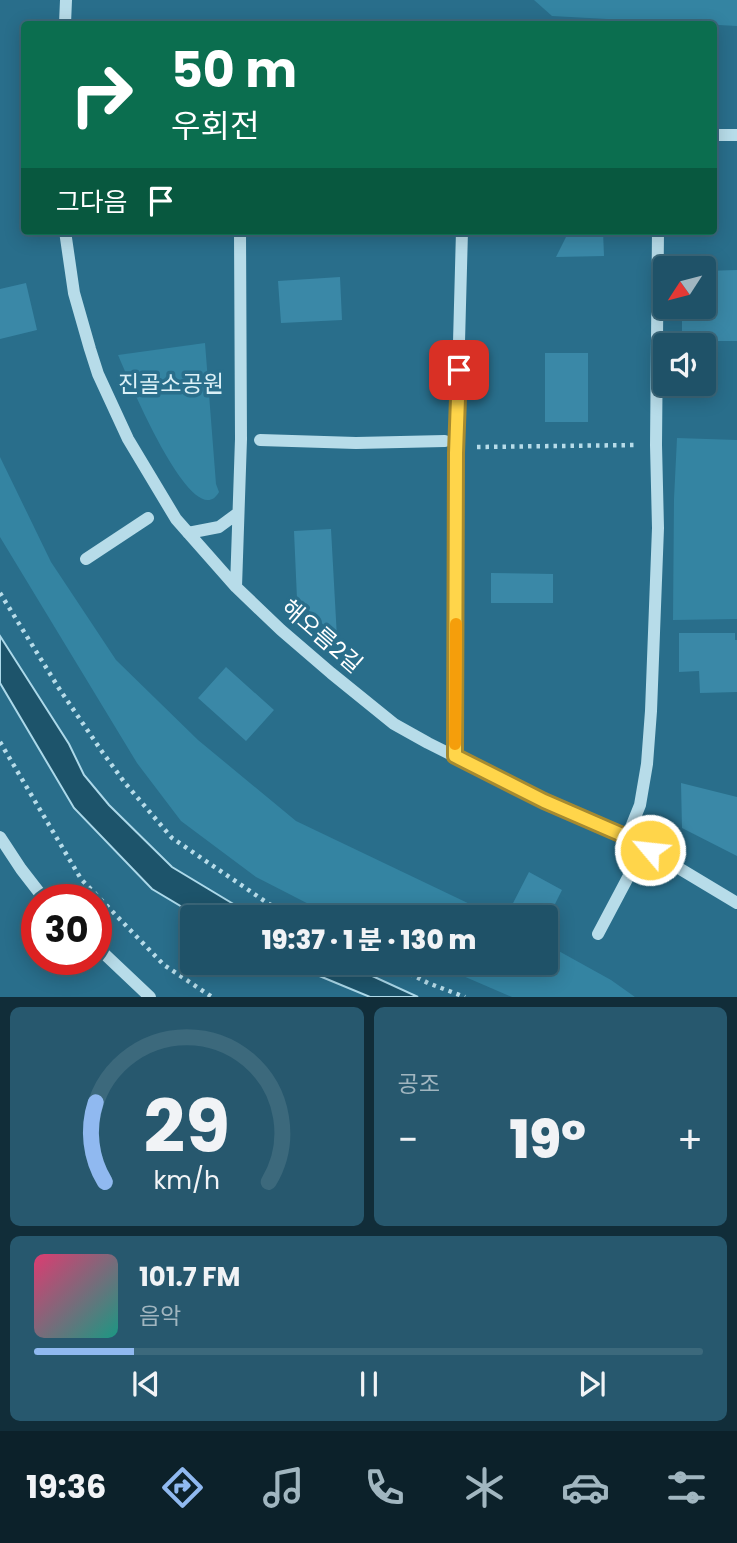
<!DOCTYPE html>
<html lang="ko">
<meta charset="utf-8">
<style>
body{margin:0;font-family:Poppins,"Noto Sans KR",sans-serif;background:#27586e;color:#f1f3f6;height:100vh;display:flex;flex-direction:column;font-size:26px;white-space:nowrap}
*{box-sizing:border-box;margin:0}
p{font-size:23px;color:#a1b6c0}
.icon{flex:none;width:38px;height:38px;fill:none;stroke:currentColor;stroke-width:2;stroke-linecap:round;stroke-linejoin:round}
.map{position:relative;height:997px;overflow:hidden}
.sheet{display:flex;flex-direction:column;gap:10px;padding:10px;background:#112d39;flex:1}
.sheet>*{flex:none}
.top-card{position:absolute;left:21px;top:21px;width:696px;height:214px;border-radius:7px;box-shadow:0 4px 18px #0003,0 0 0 2px #3c697c;background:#0b6e4f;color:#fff;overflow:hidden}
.needle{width:46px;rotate:234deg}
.controls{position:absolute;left:653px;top:256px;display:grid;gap:14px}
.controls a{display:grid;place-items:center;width:63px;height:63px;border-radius:7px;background:#1f5268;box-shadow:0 4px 18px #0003,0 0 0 2px #3c697c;font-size:35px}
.speed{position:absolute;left:21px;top:884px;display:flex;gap:14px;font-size:35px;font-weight:700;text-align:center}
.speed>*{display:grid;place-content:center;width:91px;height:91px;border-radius:50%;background:#1f5268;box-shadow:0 4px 18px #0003,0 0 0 2px #3c697c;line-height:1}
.speed .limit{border:10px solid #d22;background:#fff;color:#111}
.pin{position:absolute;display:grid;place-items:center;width:60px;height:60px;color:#fff;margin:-30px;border-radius:14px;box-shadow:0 4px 10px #0006}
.me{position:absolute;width:77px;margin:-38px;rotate:298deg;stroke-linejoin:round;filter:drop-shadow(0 0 5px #0008)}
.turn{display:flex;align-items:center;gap:24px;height:147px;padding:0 35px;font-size:32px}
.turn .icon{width:91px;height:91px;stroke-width:2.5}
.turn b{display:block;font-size:49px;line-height:60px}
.then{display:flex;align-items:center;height:66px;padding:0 35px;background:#0003;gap:14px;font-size:26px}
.big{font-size:52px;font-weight:800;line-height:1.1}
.sheet .tile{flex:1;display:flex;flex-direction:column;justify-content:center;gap:10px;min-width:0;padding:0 24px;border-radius:10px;background:#27586e}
.sheet .dial{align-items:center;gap:0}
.dial svg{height:182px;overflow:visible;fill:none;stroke:#3c697c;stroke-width:7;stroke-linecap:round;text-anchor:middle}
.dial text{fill:#f1f3f6;stroke:none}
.song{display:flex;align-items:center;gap:21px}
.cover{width:84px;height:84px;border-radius:10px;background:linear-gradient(135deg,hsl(340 70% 55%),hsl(170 70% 35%))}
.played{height:7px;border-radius:4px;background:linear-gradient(90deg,#90b9f0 15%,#3c697c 15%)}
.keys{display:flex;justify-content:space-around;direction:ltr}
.heat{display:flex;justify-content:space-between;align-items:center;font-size:38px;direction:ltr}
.sheet .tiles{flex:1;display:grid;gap:10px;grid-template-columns:1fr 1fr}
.tile:last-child{grid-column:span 2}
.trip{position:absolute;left:180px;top:905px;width:378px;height:70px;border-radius:7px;background:#1f5268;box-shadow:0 4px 18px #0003,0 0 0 2px #3c697c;font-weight:800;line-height:70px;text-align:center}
.tab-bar{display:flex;height:112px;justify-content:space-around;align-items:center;background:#0c212a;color:#a1b6c0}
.tab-bar .icon{width:49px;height:49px}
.tab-bar .active{color:#90b9f0}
.tab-bar b{font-size:32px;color:#f1f3f6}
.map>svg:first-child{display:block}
.green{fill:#3484a2}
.water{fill:#1d546b;stroke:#acd9ea;stroke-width:2}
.building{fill:#3a88a7}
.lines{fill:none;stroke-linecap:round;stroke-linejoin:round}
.path{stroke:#b7dce9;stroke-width:4.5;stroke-dasharray:3.5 5;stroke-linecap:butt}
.minor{stroke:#b7dce9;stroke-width:12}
.route-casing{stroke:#a68a30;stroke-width:18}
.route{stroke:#ffd54a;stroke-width:12}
.slow{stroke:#f59e0b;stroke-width:12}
.labels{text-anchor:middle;stroke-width:7;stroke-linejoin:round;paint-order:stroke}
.park-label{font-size:23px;fill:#dbf0f7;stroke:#296e8b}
.street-label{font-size:23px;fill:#fff;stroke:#296e8b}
</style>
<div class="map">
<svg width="737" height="997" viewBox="0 0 737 997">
<rect width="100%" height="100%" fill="#296e8b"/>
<path class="green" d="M534 0H737V26L552 16Z
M205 343 216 484 219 492C193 538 126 373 118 355Z
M677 438 737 440V619L673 620 674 499Z
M0 457 51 562 116 660 198 740 296 821 497 917H334L256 877 181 821 137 763 0 537Z
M546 944 611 980 635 997H512L433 963 546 962Z"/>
<path class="water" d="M0 636 69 744 84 775 109 805 172 867 255 917H199L152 889 74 808 0 683Z
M288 963H344L418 997H370Z"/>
<path class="building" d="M569 231H603L604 256 556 257Z
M737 270V341H682V317H703L704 271Z
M340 277 342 320 281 323 278 281Z
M26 283 37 330 0 339V289Z
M545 353H588V422H545Z
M331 529 337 638 297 599 294 531Z
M491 573 553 574V603H491Z
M679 633H735V640H737V692L700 693 699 671 679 672Z
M226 667 274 710 246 741 198 698Z
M681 783 737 797V856L682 828Z
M529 872 562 890 546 922V917H525L510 909Z"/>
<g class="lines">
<path class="path" d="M477 447 636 445
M0 593 60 690 103 753 125 783 172 838 269 904 294 917
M0 742 81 879 164 965 212 997
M387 962 428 983 465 997"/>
<path class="minor" d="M65 24 66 0
M714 135H737
M65 231 74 293 90 349 98 374 128 439 176 519 236 587 281 630 331 673 394 724 428 743 544 801 627 837 737 903
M260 440 356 443 445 441
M188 533 219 527 238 513
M86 559 148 518
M236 587 241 439 240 231
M455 756 456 453 462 231
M0 837 21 869 45 900
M627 837 640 805 647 764 651 711 658 528 656 445 658 231
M598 934 634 866
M96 946 150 997"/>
</g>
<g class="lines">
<defs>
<path id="route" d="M459 370 456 453 455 756 544 801 627 837 650 850"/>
</defs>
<use href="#route" class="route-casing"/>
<use href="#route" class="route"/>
<path class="slow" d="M455 744 456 624"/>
</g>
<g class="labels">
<g class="park-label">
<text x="171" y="392">진골소공원</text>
</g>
<g class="street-label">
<text transform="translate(322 636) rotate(41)" y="8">해오름2길</text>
</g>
</g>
</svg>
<div class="controls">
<a><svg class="needle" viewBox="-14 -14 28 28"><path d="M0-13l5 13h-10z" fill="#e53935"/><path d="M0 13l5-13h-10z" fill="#a1b6c0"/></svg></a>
<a><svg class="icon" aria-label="sound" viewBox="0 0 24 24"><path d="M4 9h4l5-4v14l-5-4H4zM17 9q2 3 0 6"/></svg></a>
</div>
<div class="speed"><div class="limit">30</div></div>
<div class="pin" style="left:459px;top:370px;background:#d93025"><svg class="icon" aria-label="arrive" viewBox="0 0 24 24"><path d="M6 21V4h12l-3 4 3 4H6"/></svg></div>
<svg class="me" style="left:650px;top:850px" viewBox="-20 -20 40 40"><circle r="17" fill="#ffd54a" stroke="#fff" stroke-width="3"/><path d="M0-11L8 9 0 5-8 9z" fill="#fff"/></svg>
<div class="trip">19:37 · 1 분 · 130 m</div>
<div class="top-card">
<div class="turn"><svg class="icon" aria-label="right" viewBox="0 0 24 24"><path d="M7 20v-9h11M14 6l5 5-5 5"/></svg><div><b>50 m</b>우회전</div></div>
<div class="then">그다음<svg class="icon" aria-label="arrive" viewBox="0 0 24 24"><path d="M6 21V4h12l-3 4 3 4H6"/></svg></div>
</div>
</div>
<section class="sheet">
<div class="tiles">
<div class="tile dial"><svg viewBox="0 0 100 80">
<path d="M14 69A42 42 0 1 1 86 69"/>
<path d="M14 69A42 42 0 0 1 10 34" stroke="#90b9f0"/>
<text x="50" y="56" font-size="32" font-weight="700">29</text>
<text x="50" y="72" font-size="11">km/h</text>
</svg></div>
<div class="tile"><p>공조</p>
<div class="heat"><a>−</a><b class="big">19°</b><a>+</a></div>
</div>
<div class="tile">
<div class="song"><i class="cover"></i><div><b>101.7 FM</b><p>음악</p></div></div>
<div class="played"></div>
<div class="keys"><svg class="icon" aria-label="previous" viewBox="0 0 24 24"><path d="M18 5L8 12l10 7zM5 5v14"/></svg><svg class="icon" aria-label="pause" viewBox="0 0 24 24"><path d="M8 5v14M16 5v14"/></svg><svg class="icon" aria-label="next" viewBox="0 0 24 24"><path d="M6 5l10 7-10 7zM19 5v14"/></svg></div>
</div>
</div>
</section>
<nav class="tab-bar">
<b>19:36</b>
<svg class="icon active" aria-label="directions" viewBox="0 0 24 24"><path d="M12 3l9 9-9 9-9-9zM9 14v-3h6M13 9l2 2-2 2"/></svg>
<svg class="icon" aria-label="music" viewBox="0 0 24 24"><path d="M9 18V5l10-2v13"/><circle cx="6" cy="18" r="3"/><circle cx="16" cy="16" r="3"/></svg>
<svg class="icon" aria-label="phone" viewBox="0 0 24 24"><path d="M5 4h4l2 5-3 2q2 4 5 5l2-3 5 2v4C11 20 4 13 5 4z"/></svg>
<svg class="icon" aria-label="climate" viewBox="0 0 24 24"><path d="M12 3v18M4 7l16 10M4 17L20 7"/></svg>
<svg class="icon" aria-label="car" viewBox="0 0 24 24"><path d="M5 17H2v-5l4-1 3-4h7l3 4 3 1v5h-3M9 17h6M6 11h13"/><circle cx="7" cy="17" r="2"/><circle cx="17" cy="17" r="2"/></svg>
<svg class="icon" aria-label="filters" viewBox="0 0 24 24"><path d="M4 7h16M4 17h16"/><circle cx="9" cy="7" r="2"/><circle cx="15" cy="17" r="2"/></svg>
</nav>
